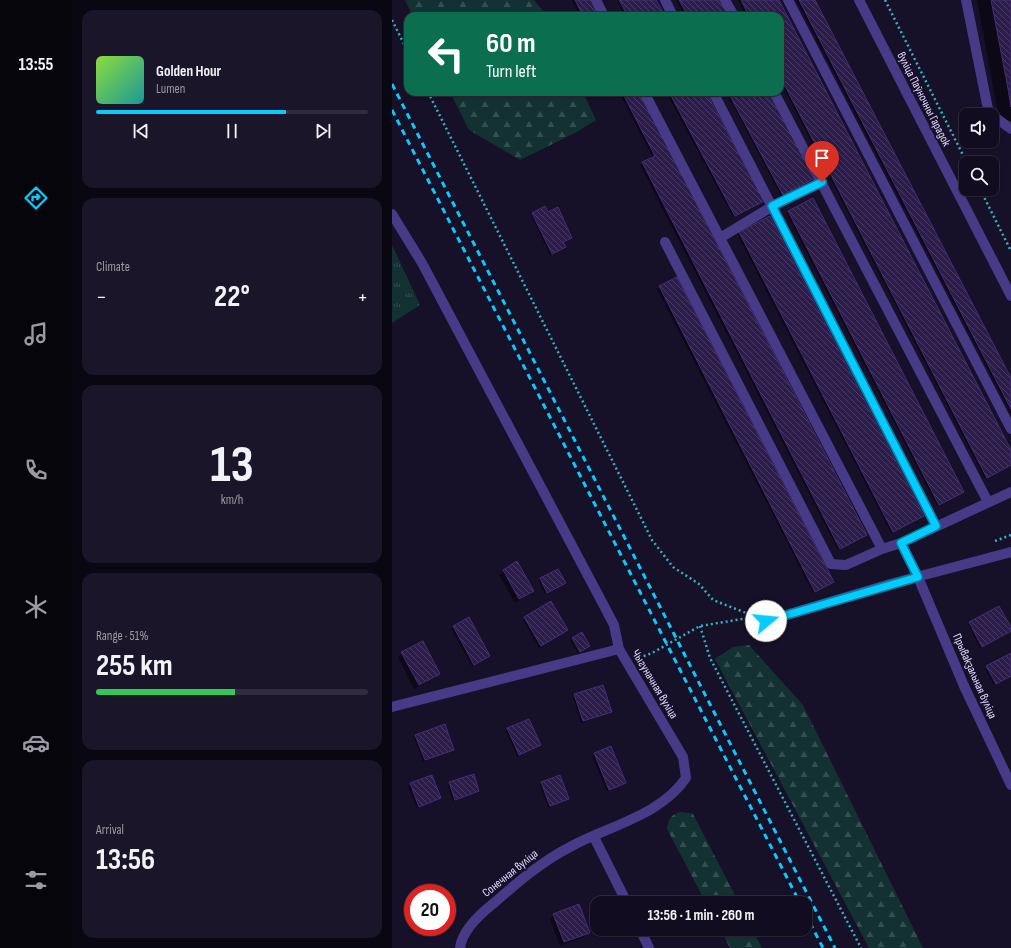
<!DOCTYPE html>
<meta charset="utf-8">
<style>
body{margin:0;font-family:"Sofia Sans Condensed",sans-serif;background:#1a1528;color:#f1f3f6;height:100vh;display:flex;flex-direction:column;font-size:15px;white-space:nowrap}
*{box-sizing:border-box;margin:0}
p{font-size:13px;color:#9c9ba4}
.icon{flex:none;width:22px;height:22px;fill:none;stroke:currentColor;stroke-width:2;stroke-linecap:round;stroke-linejoin:round}
.map{position:relative;flex:1;overflow:hidden}
.drawer{display:flex;flex-direction:column;gap:10px;padding:10px;background:#090711;width:320px}
.drawer>*{flex:none}
.banner{position:absolute;left:12px;top:12px;width:380px;height:84px;border-radius:12px;box-shadow:0 1px 3px #0004,0 0 0 1px #302c3d;background:#0b6e4f;color:#fff;overflow:hidden}
.controls{position:absolute;left:567px;top:108px;display:grid;gap:8px}
.controls a{display:grid;place-items:center;width:40px;height:40px;border-radius:8px;background:#110c1f;box-shadow:0 1px 3px #0004,0 0 0 1px #302c3d;font-size:20px}
.speed{position:absolute;left:12px;top:884px;display:flex;gap:8px;font-size:20px;font-weight:700;text-align:center}
.speed>*{display:grid;place-content:center;width:52px;height:52px;border-radius:50%;background:#110c1f;box-shadow:0 1px 3px #0004,0 0 0 1px #302c3d;line-height:1}
.speed .limit{border:6px solid #d22;background:#fff;color:#111}
.pin{position:absolute;display:grid;place-items:center;width:34px;height:34px;color:#fff;margin:-41px -17px;border-radius:50% 50% 50% 0;rotate:-45deg;box-shadow:0 0 4px #0007}
.pin .icon{rotate:45deg}
.me{position:absolute;width:44px;margin:-22px;rotate:73deg;stroke-linejoin:round;filter:drop-shadow(0 0 3px #0008)}
.turn{display:flex;align-items:center;gap:14px;height:84px;padding:0 16px;font-size:18px}
.turn .icon{width:52px;height:52px;stroke-width:2.5}
.turn b{display:block;font-size:28px;line-height:34px}
.big{font-size:30px;font-weight:700;line-height:1.1}
.drawer .widget{flex:1;display:flex;flex-direction:column;justify-content:center;gap:6px;min-width:0;padding:0 14px;border-radius:12px;background:#1a1528}
.drawer .dial{align-items:center;gap:0}
.dial b{font-size:52px;line-height:1}
.song{display:flex;align-items:center;gap:12px}
.cover{width:48px;height:48px;border-radius:6px;background:linear-gradient(135deg,hsl(90 70% 55%),hsl(180 70% 35%))}
.played{height:4px;border-radius:2px;background:linear-gradient(90deg,#05cbff 70%,#302c3d 70%)}
.keys{display:flex;justify-content:space-around;direction:ltr}
.heat{display:flex;justify-content:space-between;align-items:center;font-size:22px;direction:ltr}
.charge{height:6px;border-radius:3px;background:linear-gradient(90deg,#34c759 51%,#302c3d 0)}
.trip{position:absolute;left:198px;top:896px;width:222px;height:40px;border-radius:12px;background:#110c1f;box-shadow:0 1px 3px #0004,0 0 0 1px #302c3d;font-weight:700;line-height:40px;text-align:center}
main{display:flex;flex:1;min-height:0}
.tab-bar{display:flex;flex-direction:column;width:72px;justify-content:space-around;align-items:center;background:#07050c;color:#9c9ba4}
.tab-bar .icon{width:28px;height:28px}
.tab-bar .on{color:#05cbff}
.tab-bar b{font-size:18px;color:#f1f3f6}
.map>svg:first-child{display:block}
.grass{fill:url(#grass-tufts)}
.forest{fill:url(#forest-firs)}
.shadow{fill:#0007}
.building{fill:url(#building-back-hatch);stroke:#442e76}
.lines{fill:none;stroke-linecap:round;stroke-linejoin:round}
.path{stroke:#30b5bc;stroke-width:2.5;stroke-dasharray:2 3;stroke-linecap:butt}
.minor{stroke:#473b88;stroke-width:10}
.rail{stroke:#05cbff;stroke-width:3;stroke-dasharray:6 5;stroke-linecap:butt}
.route-casing{stroke:#0384a6;stroke-width:10}
.route{stroke:#05cbff;stroke-width:7}
.labels{text-anchor:middle;stroke-width:4;stroke-linejoin:round;paint-order:stroke}
.street-label{font-size:12px;fill:#e1d9ff;stroke:#171029}
</style>
<main>
<nav class="tab-bar">
<b>13:55</b>
<svg class="icon on" aria-label="directions" viewBox="0 0 24 24"><path d="M12 3l9 9-9 9-9-9zM9 14v-3h6M13 9l2 2-2 2"/></svg>
<svg class="icon" aria-label="music" viewBox="0 0 24 24"><path d="M9 18V5l10-2v13"/><circle cx="6" cy="18" r="3"/><circle cx="16" cy="16" r="3"/></svg>
<svg class="icon" aria-label="phone" viewBox="0 0 24 24"><path d="M5 4h4l2 5-3 2q2 4 5 5l2-3 5 2v4C11 20 4 13 5 4z"/></svg>
<svg class="icon" aria-label="climate" viewBox="0 0 24 24"><path d="M12 3v18M4 7l16 10M4 17L20 7"/></svg>
<svg class="icon" aria-label="car" viewBox="0 0 24 24"><path d="M5 17H2v-5l4-1 3-4h7l3 4 3 1v5h-3M9 17h6M6 11h13"/><circle cx="7" cy="17" r="2"/><circle cx="17" cy="17" r="2"/></svg>
<svg class="icon" aria-label="filters" viewBox="0 0 24 24"><path d="M4 7h16M4 17h16"/><circle cx="9" cy="7" r="2"/><circle cx="15" cy="17" r="2"/></svg>
</nav>
<section class="drawer">
<div class="widget">
<div class="song"><i class="cover"></i><div><b>Golden Hour</b><p>Lumen</p></div></div>
<div class="played"></div>
<div class="keys"><svg class="icon" aria-label="previous" viewBox="0 0 24 24"><path d="M18 5L8 12l10 7zM5 5v14"/></svg><svg class="icon" aria-label="pause" viewBox="0 0 24 24"><path d="M8 5v14M16 5v14"/></svg><svg class="icon" aria-label="next" viewBox="0 0 24 24"><path d="M6 5l10 7-10 7zM19 5v14"/></svg></div>
</div>
<div class="widget"><p>Climate</p>
<div class="heat"><a>−</a><b class="big">22°</b><a>+</a></div>
</div>
<div class="widget dial"><b>13</b><p>km/h</p></div>
<div class="widget"><p>Range · 51%</p><b class="big">255 km</b><div class="charge"></div></div>
<div class="widget"><p>Arrival</p><b class="big">13:56</b></div>
</section>
<div class="map">
<svg width="619" height="948" viewBox="0 0 619 948">
<defs>
<pattern id="grass-tufts" width="24" height="20" patternUnits="userSpaceOnUse"><rect width="24" height="20" fill="#133133"/><path d="M3 7l-1-3M5 7V3M7 7l1-3M15 17l-1-3M17 17v-4M19 17l1-3" fill="none" stroke="#354e52"/></pattern>
<pattern id="forest-firs" width="22" height="20" patternUnits="userSpaceOnUse"><rect width="22" height="20" fill="#133133"/><path d="M5 1l3.5 6h-7zM16 11l3.5 6h-7z" fill="#354e52"/></pattern>
<pattern id="building-back-hatch" width="6" height="6" patternUnits="userSpaceOnUse"><rect width="6" height="6" fill="#2b1c4a"/><path d="M-1 5l2 2M0 0l6 6M5-1l2 2" fill="none" stroke="#493c65"/></pattern>
</defs>
<rect width="100%" height="100%" fill="#171029"/>
<path class="grass" d="M0 245 28 305 0 323Z"/>
<path class="forest" d="M13 0H142L155 16H21Z
M58 92H191L204 120 185 132 128 160 77 130Z
M357 645 411 705 531 948H477L323 659 341 647Z
M290 812 301 814 347 903H314L275 829C277 818 279 814 290 812Z
M328 929H360L370 948H338Z"/>
<path class="shadow" d="M180 0H198L206 16H188Z
M225 0H263L272 16H233Z
M284 0H329L338 16H293Z
M346 0H386L619 452V465L593 479 388 81V16H354Z
M404 0H422L619 380V414Z
M585 0H619V121L608 124Z
M227 92H246L474 535 472 537 446 550 248 165 261 158Z
M274 92H313L369 202 341 217Z
M334 92H378L422 178 389 196Z
M396 212 571 492 569 494 545 506 394 213Z
M156 213 179 237 170 243 172 247 170 249 158 255 139 215 140 214Z
M377 217 529 517 499 533 345 234Z
M285 278 439 584 421 593 265 289Z
M125 563 140 591 123 603 107 575Z
M149 579 172 583 153 594 147 581Z
M158 603 175 630 147 648 131 620Z
M76 619 97 656 80 666 59 629Z
M577 623 619 630 588 648 576 624Z
M180 638 195 648 186 653 178 640Z
M10 653 47 674 42 678 22 689 6 657Z
M619 654V676L602 685 593 669Z
M183 695 219 712 189 723 181 697Z
M116 729 147 745 125 756 114 731Z
M24 735 61 749 31 762 22 737Z
M218 747 233 783 215 791 200 756Z
M40 776 48 798 25 808 16 786Z
M58 783 86 791 61 801 56 785Z
M149 783 176 798 156 807 148 785Z
M162 914 197 932 192 937 168 946 158 919Z"/>
<path class="building" d="M183 0H199L208 16H191Z
M227 0H264L273 16H236Z
M287 0H330L339 16H296Z
M349 0H387L619 450V465L595 478 388 76V16H357Z
M407 0H423L619 378V409Z
M599 0H619V107L615 83Z
M230 92H247L475 535 448 549 250 162 263 156Z
M277 92H314L372 201 343 216Z
M336 92H379L425 177 391 195Z
M421 198 572 492 547 505 396 211Z
M153 206 156 212 166 207 180 238 171 242 174 247 160 254 140 213Z
M378 216 532 516 501 532 347 232Z
M285 277 442 582 423 592 267 286Z
M125 561 142 591 127 599 111 570Z
M166 569 174 583 155 593 148 578Z
M159 601 176 630 149 646 132 617Z
M607 606 619 627V631L590 647 577 622Z
M77 617 98 656 82 665 61 626Z
M190 632 198 646 188 652 180 638Z
M31 641 48 674 27 685 9 652Z
M619 653V676L604 684 594 666Z
M211 685 220 712 191 721 182 694Z
M137 719 149 745 127 755 115 728Z
M53 724 62 750 33 760 23 735Z
M219 746 234 783 217 790 202 753Z
M82 774 87 791 63 800 57 782Z
M40 775 49 798 27 807 18 783Z
M168 775 177 799 158 806 149 782Z
M187 904 198 933 172 942 161 914Z"/>
<g class="lines">
<path class="path" d="M493 0 575 163
M0 20 16 52
M36 92 260 540 281 567 307 584 321 600 362 616
M588 189 619 251
M603 541 619 535
M308 626 318 658 469 948
M247 658 260 653 308 626 362 617"/>
<path class="minor" d="M204 0 212 16
M273 0 281 16
M333 0 342 16
M396 0 619 429
M467 0 619 296
M574 0 597 114 599 115
M252 92 490 549
M321 92 544 526
M382 92 596 502
M600 115 619 129
M0 214 30 263 211 604 222 625 227 649
M328 238 381 206 430 182
M273 242 439 564 454 565 490 549 509 543
M619 492 509 543 526 577 572 686 619 785
M374 621 498 584 619 552
M0 707 227 649 291 757 294 778C268 816 216 826 178 847 149 862 126 882 102 903 88 914 70 930 68 948
M202 837 235 903
M248 929 257 948"/>
<path class="rail" d="M0 84 443 948
M0 110 408 903
M413 913 431 948"/>
</g>
<g class="lines">
<defs>
<path id="route" d="M374 621 526 577 509 543 544 526 380 206 430 182"/>
</defs>
<use href="#route" class="route-casing"/>
<use href="#route" class="route"/>
</g>
<g class="labels">
<g class="street-label">
<text transform="translate(532 99) rotate(63)" y="4">вуліца Паўночны Гарадок</text>
<text transform="translate(583 676) rotate(66)" y="4">Прывакзальная вуліца</text>
<text transform="translate(263 684) rotate(59)" y="4">Чыгуначная вуліца</text>
<text transform="translate(118 873) rotate(-39)" y="4">Сонечная вуліца</text>
</g>
</g>
</svg>
<div class="controls">
<a><svg class="icon" aria-label="sound" viewBox="0 0 24 24"><path d="M4 9h4l5-4v14l-5-4H4zM17 9q2 3 0 6"/></svg></a>
<a><svg class="icon" aria-label="search" viewBox="0 0 24 24"><circle cx="10" cy="10" r="6"/><path d="M15 15l6 6"/></svg></a>
</div>
<div class="speed"><div class="limit">20</div></div>
<div class="pin" style="left:430px;top:182px;background:#d93025"><svg class="icon" aria-label="arrive" viewBox="0 0 24 24"><path d="M6 21V4h12l-3 4 3 4H6"/></svg></div>
<svg class="me" style="left:374px;top:621px" viewBox="-20 -20 40 40"><circle r="19" fill="#fff"/><path d="M0-13L10 11 0 6-10 11z" fill="#05cbff"/></svg>
<div class="trip">13:56 · 1 min · 260 m</div>
<div class="banner">
<div class="turn"><svg class="icon" aria-label="left" viewBox="0 0 24 24"><path d="M17 20v-9H6M10 6l-5 5 5 5"/></svg><div><b>60 m</b>Turn left</div></div>
</div>
</div>
</main>
